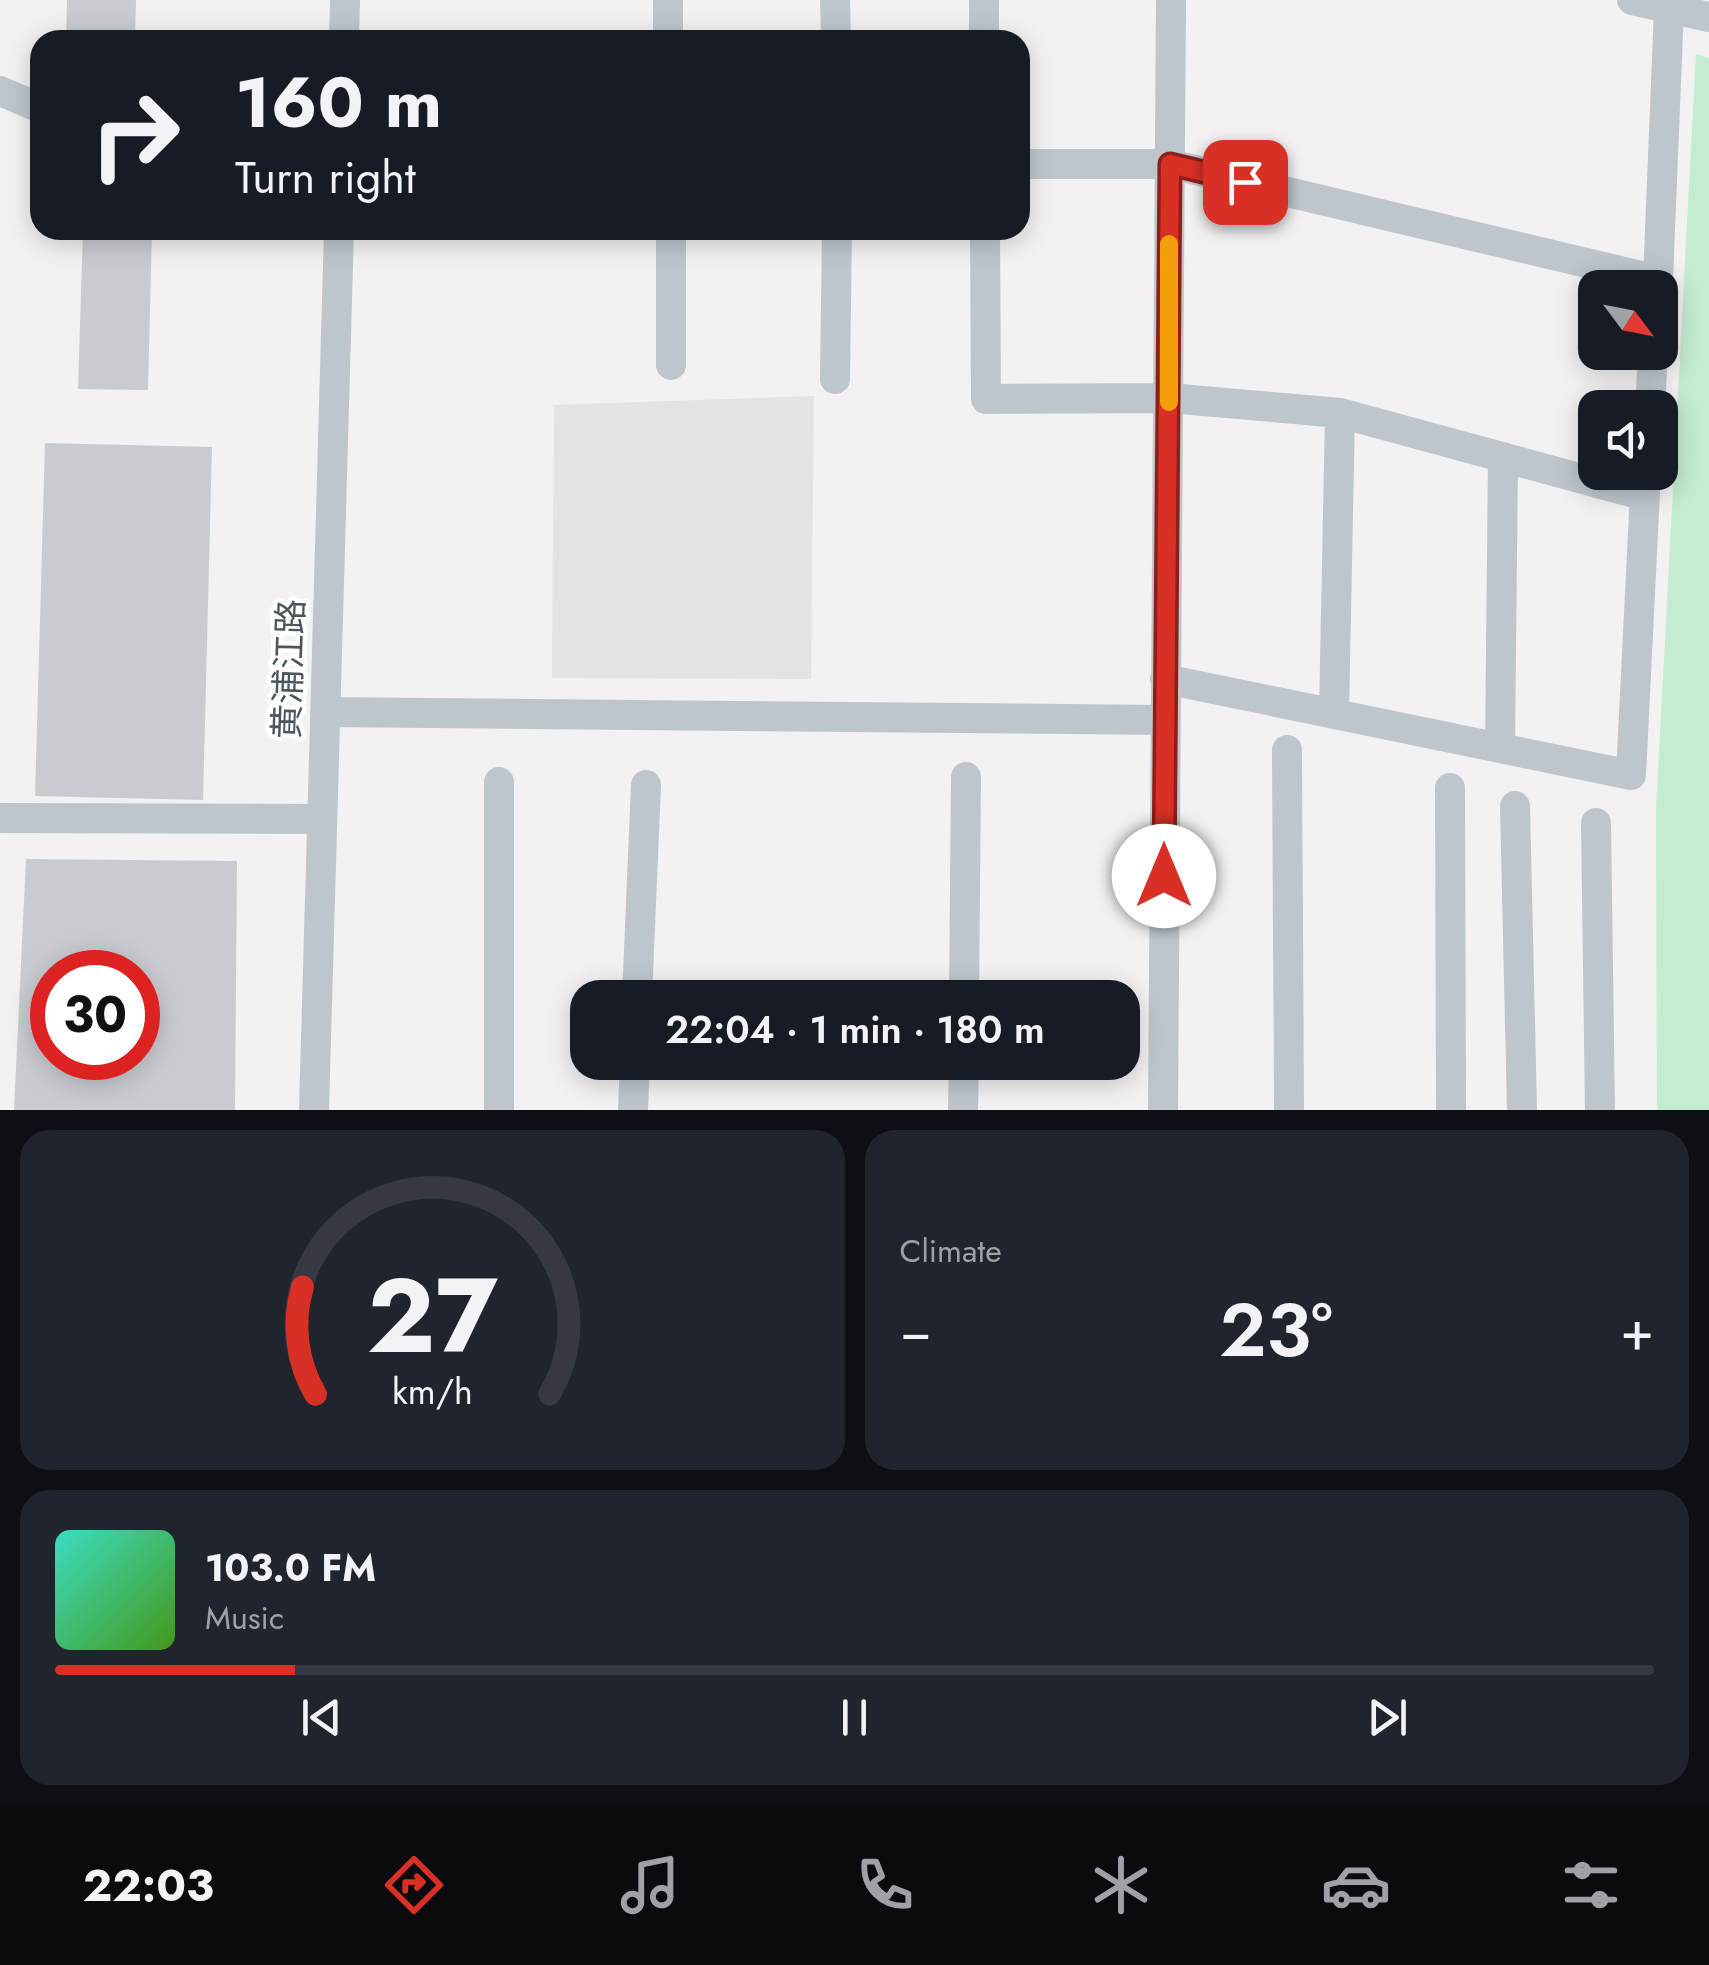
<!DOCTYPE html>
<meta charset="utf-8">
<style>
body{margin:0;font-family:Jost,"Noto Sans SC",sans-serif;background:#20242c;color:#f1f3f6;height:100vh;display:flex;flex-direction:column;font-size:38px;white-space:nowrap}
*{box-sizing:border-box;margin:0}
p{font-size:32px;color:#9ea1a6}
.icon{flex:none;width:55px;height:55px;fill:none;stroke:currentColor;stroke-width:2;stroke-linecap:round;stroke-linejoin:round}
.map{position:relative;height:1110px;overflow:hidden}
.panel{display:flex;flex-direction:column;gap:20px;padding:20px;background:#0d0f14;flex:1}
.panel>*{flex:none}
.guide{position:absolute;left:30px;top:30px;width:1000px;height:210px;border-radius:30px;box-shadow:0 5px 25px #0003;background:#171b24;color:#f1f3f6;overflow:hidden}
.needle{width:65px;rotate:122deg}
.buttons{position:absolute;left:1578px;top:270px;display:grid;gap:20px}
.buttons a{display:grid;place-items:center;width:100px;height:100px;border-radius:20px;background:#171b24;box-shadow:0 5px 25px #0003;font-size:50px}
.speed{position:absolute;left:30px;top:950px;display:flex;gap:20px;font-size:50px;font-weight:700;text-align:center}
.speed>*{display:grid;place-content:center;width:130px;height:130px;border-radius:50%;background:#171b24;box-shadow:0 5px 25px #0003;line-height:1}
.speed .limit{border:15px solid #d22;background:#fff;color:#111}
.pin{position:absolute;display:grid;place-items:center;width:85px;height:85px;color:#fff;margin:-42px;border-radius:20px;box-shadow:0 5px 15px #0006}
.me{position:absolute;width:110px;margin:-55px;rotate:0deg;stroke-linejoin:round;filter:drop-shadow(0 0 8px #0008)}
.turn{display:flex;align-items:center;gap:35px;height:210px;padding:0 40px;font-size:45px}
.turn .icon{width:130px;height:130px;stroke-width:2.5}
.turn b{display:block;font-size:70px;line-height:85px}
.big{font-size:75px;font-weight:600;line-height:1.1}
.panel .tile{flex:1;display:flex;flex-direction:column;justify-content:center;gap:15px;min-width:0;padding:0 35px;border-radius:30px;background:#20242c}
.panel .dial{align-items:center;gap:0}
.dial svg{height:260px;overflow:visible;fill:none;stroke:#363941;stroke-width:7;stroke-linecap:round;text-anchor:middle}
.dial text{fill:#f1f3f6;stroke:none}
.song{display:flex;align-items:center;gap:30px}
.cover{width:120px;height:120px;border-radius:15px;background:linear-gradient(135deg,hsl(170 70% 55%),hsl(100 70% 35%))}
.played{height:10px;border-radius:5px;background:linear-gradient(90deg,#d93025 15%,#363941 15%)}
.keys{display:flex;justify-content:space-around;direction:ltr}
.heat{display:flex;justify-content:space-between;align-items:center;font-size:55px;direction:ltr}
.panel .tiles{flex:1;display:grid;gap:20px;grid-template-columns:1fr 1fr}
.tile:last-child{grid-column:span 2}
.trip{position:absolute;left:570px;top:980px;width:570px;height:100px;border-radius:30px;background:#171b24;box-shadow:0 5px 25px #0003;font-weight:600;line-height:100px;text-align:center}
.menu{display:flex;height:160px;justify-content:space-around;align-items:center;background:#090b0e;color:#9ea1a6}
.menu .icon{width:70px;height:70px}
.menu .current{color:#d93025}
.menu b{font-size:45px;color:#f1f3f6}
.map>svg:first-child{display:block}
.education{fill:#e4e2e2}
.green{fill:#c4ecd0}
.building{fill:#c8ccd0;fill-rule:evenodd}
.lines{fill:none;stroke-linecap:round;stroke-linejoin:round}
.minor{stroke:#bec6cc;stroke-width:30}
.route-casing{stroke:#8d1f18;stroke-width:25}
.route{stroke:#d93025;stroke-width:18}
.slow{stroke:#f59e0b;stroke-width:18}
.labels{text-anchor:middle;stroke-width:9;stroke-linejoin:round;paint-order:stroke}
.street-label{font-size:35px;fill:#4a565d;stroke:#fff}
</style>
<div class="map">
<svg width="1709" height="1110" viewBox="0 0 1709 1110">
<rect width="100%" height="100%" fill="#f3f1f1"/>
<path class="education" d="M814 396 811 679 552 678 554 405Z"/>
<path class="green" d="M1696 54 1709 58V1110H1657L1656 811Z"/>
<path class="building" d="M67 0H136L135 40H66Z
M83 230H152L148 390 78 389Z
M45 443 212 447 203 800 35 796Z
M26 859 237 861 235 1110H14ZM52 972H138V1058H52Z"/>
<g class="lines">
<path class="minor" d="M668 0V40
M835 0 836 40
M984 0V40
M1632 0 1709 17
M344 40 345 0
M0 91 40 108
M1020 164H1170L1658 280 1669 8
M671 230V365
M985 230 986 399 1169 398 1340 413 1645 496
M835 379 837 230
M1650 408 1653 352
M1165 679 1631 775 1646 472
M325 712 1165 720
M1334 714 1340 413
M1500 748 1503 457
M1287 750 1289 1110
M1450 788 1451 1110
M1515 806 1522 1110
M0 818 322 819
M1596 823 1600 1110
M637 998 646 785
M964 998 966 777
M314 1110 339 230
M499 1110V782
M633 1110 635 1062
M963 1110 964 1062
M1163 1110 1171 0"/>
</g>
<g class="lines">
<defs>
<path id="route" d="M1164 876 1170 164 1245 182"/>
</defs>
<use href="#route" class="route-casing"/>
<use href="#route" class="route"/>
<path class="slow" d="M1169 402V244"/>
</g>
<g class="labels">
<g class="street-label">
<text transform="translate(289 669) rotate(-88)" y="12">黄浦江路</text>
</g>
</g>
</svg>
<div class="buttons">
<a><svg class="needle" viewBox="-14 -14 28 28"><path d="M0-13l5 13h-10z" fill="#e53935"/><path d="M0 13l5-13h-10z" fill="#9ea1a6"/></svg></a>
<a><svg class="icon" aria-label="sound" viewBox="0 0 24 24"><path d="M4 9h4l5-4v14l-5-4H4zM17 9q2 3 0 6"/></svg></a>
</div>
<div class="speed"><div class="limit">30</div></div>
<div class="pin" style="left:1245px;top:182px;background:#d93025"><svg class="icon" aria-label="arrive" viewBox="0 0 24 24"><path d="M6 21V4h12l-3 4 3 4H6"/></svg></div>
<svg class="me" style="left:1164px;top:876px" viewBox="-20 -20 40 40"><circle r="19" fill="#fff"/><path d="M0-13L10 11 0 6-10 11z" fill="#d93025"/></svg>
<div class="trip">22:04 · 1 min · 180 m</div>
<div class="guide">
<div class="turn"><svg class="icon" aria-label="right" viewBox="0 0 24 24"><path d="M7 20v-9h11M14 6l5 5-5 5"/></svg><div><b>160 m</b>Turn right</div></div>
</div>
</div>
<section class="panel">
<div class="tiles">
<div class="tile dial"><svg viewBox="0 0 100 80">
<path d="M14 69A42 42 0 1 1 86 69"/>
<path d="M14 69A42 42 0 0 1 10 36" stroke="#d93025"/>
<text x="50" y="56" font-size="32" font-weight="700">27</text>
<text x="50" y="72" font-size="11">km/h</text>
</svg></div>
<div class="tile"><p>Climate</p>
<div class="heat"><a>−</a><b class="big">23°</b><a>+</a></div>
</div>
<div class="tile">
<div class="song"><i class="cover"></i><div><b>103.0 FM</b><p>Music</p></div></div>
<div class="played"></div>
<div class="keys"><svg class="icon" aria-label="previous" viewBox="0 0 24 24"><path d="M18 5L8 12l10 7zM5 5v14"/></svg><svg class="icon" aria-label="pause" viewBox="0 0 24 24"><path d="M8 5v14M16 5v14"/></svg><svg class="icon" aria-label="next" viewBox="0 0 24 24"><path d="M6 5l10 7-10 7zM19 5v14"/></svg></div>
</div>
</div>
</section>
<nav class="menu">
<b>22:03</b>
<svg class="icon current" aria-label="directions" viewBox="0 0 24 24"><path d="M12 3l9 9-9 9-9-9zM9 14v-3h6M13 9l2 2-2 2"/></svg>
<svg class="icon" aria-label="music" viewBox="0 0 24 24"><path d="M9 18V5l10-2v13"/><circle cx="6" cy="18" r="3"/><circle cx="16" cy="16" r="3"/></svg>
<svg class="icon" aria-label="phone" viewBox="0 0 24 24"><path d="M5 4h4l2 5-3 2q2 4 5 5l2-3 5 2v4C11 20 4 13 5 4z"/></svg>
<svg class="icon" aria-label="climate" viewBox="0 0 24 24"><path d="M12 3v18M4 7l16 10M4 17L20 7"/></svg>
<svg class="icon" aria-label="car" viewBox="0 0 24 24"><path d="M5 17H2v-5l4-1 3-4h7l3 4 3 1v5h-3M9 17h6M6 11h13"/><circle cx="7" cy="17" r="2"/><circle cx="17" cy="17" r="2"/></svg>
<svg class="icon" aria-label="filters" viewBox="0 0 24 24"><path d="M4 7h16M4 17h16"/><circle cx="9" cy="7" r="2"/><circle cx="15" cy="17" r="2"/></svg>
</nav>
